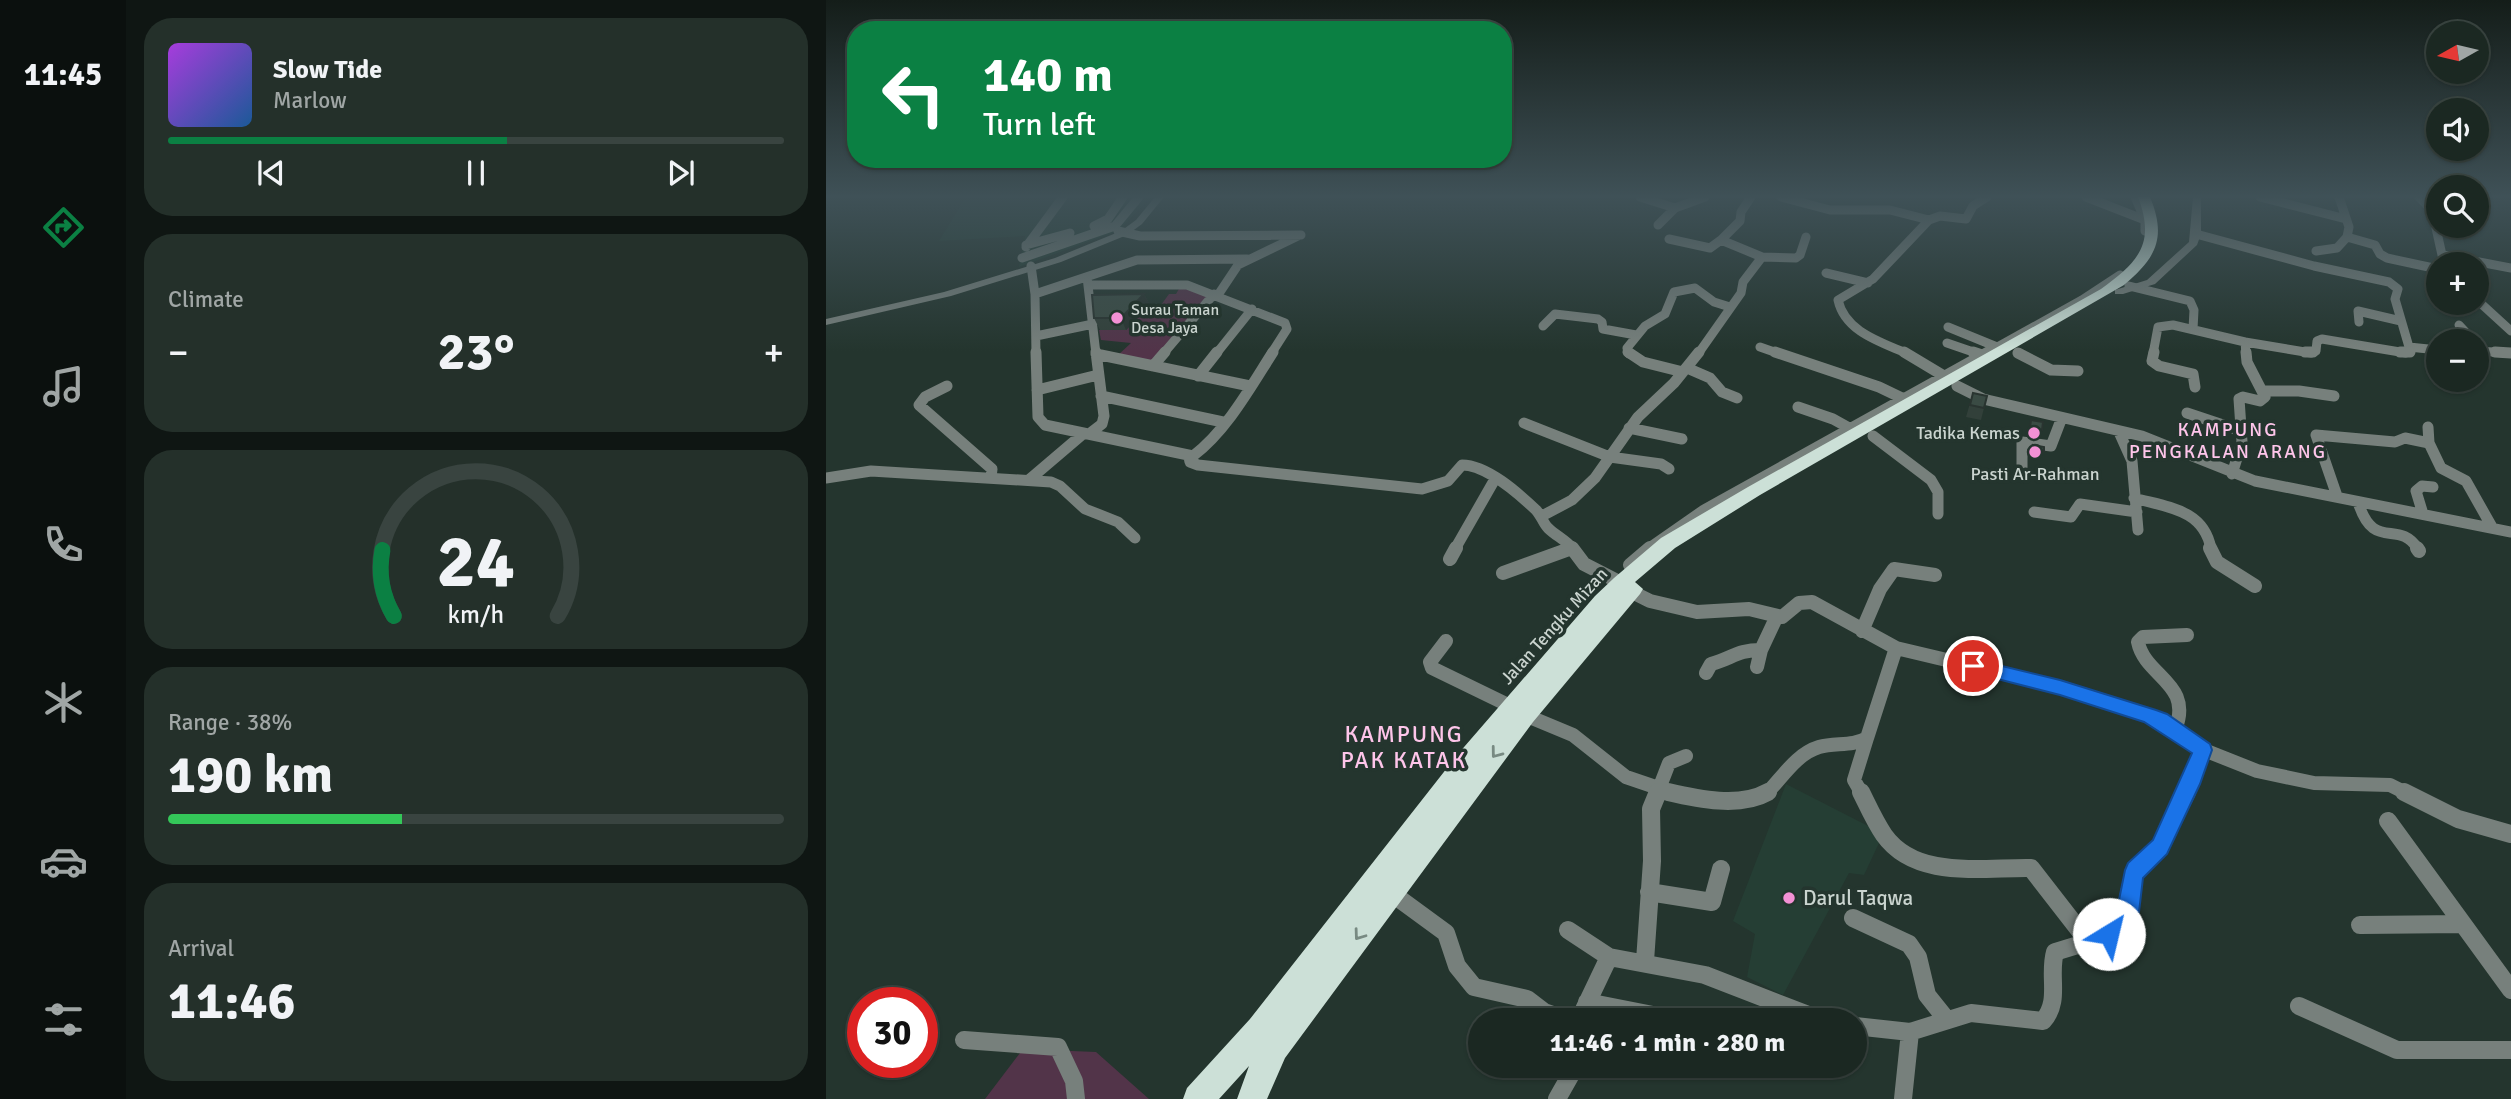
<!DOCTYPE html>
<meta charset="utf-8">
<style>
body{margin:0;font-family:Signika,sans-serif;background:#24302a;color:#f1f3f6;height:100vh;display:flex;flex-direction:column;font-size:26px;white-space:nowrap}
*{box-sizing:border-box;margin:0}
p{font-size:23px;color:#a0a6a5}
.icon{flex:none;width:38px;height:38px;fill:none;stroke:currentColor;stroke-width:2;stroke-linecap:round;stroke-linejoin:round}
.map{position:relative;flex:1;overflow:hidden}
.drawer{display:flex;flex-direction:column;gap:18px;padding:18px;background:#0f1613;width:700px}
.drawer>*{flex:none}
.guide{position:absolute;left:21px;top:21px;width:665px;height:147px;border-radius:28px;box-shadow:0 2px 5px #0004,0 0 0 2px #394440;background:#0b8043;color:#fff;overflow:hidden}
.needle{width:46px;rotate:262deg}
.buttons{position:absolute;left:1600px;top:21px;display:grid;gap:14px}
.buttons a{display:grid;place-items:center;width:63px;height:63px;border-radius:50%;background:#1b2822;box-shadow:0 2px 5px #0004,0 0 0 2px #394440;font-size:35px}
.speed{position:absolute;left:21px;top:987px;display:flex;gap:14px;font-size:35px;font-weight:700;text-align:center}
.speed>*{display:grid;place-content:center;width:91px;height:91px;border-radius:50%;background:#1b2822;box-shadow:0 2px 5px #0004,0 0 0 2px #394440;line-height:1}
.speed .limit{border:10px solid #d22;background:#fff;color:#111}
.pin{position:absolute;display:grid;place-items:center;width:60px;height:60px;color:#fff;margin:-30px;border:4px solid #fff;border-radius:50%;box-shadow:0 2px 7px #0007}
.me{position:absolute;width:77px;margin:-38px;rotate:36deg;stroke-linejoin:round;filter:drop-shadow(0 0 5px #0008)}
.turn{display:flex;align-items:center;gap:24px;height:147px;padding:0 21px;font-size:32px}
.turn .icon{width:91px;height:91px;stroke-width:2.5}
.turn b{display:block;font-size:49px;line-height:60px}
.big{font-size:52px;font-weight:700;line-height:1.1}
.drawer .card{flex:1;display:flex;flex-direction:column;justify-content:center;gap:10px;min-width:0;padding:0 24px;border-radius:28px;background:#24302a}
.drawer .dial{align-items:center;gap:0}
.dial svg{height:182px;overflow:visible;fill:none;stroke:#394440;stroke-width:7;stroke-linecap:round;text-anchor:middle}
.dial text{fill:#f1f3f6;stroke:none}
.song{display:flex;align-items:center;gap:21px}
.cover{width:84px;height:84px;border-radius:10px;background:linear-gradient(135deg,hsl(280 70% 55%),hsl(210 70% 35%))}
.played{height:7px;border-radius:4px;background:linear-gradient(90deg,#0b8043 55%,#394440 55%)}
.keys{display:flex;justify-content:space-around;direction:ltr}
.heat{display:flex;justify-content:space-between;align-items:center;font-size:38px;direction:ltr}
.charge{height:10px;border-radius:5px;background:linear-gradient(90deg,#34c759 38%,#394440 0)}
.trip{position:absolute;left:642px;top:1008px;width:399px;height:70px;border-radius:35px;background:#1b2822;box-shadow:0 2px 5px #0004,0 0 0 2px #394440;font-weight:700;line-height:70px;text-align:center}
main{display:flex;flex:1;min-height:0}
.dock{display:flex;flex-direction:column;width:126px;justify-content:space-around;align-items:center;background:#0b100e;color:#a0a6a5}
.dock .icon{width:49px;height:49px}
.dock .active{color:#0b8043}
.dock b{font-size:32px;color:#f1f3f6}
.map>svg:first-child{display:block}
.built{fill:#253e34}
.green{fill:#523449}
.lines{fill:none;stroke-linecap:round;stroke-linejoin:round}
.minor-far3{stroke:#77807c;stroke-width:9}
.minor-far2{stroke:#77807c;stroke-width:11}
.minor-far1{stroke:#77807c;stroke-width:14}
.minor{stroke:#77807c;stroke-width:18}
.tertiary{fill:#77807c;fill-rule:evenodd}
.trunk{fill:#cce0d7;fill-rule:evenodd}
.wall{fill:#32403a}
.shaded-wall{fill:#293430}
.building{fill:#3a4b44;stroke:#293430;stroke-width:2}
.oneway{stroke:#788a82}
.route{fill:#1a73e8;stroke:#114b97;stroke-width:2}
.poi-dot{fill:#f391d5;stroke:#24352e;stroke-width:2.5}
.labels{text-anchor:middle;stroke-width:7;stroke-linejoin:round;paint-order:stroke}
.far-poi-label{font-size:16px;fill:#cad4cf;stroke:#24352e;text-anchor:start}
.poi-label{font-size:18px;fill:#cad4cf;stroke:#24352e;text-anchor:end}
.street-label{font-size:18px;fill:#cad4cf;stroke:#24352e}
.neighbourhood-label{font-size:19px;letter-spacing:2px;fill:#fec5ea;stroke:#24352e}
.near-poi-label{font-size:21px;fill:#cad4cf;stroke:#24352e;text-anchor:start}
.near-neighbourhood-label{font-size:23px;letter-spacing:2px;fill:#fec5ea;stroke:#24352e}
</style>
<main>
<nav class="dock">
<b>11:45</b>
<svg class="icon active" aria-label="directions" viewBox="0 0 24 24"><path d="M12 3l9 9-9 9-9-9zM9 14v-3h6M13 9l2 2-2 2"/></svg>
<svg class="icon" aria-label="music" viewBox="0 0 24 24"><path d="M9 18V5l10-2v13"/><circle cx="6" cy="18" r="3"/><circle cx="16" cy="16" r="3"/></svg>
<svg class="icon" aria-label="phone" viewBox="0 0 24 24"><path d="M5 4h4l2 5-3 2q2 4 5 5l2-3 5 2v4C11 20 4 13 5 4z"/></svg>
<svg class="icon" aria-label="climate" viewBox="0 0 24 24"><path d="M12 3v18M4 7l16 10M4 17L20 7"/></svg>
<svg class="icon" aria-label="car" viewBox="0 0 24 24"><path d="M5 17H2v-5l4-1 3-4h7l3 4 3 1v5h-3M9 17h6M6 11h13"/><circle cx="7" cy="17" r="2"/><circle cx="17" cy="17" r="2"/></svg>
<svg class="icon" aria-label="filters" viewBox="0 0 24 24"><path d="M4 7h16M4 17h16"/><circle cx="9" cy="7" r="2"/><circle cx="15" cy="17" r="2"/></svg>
</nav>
<section class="drawer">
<div class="card">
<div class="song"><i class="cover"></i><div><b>Slow Tide</b><p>Marlow</p></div></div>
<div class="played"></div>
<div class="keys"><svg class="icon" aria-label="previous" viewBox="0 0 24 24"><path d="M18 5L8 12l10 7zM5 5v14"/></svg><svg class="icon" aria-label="pause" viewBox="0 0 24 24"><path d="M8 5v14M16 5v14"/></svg><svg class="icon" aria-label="next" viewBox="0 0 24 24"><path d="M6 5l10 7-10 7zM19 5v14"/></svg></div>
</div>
<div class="card"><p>Climate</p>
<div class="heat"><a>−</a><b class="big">23°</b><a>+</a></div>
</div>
<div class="card dial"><svg viewBox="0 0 100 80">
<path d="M14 69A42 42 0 1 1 86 69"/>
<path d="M14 69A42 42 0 0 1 9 40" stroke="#0b8043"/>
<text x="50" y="56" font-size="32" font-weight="700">24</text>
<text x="50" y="72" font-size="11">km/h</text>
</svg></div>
<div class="card"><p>Range · 38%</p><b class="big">190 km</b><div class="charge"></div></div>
<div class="card"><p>Arrival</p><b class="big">11:46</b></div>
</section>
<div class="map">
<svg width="1685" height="1099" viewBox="0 0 1685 1099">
<rect width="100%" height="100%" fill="#24352e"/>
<path class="built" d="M140 197H325L292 231 193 267 199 236 113 241Z
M960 784 1046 828 1053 843 1038 875 1023 873 957 995 921 977 929 934 907 921Z"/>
<path class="green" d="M354 287 384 296 326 363 291 356 305 343 275 340 273 330H300L324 305H335L343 294H350Z
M197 1049 270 1052 323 1099H159Z"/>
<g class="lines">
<path class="minor-far3" d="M814 197 849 208
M955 197 1004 210H1064L1103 220
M1260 197 1319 220
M1309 197 1319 220V231
M1434 197 1520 219
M1513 197 1523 227 1521 237 1549 245 1554 254 1561 258 1612 269
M1593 197 1612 216 1610 228 1618 264
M832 225 849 208 879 197
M268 226 282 219 297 197
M292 231 314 236 475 235
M1370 234 1488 266 1563 282 1572 289 1569 299 1583 347
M843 239 884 248 895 240
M200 245 244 233
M200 247 237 197
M1490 251 1511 248 1521 237
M1617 255 1685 268
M936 257 970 258 974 255 980 237
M196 258 289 226 313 197
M205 266 209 294 210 354
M1000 273 1042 283
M261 277 270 354
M262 285H361L459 323 461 329 445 354
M1303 286 1364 301 1368 310 1367 329
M209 294 311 260 421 259
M392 295 412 265 472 236
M1650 299 1685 331
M1533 322 1532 311 1575 321
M1633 325 1657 351
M717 326 729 314 772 319 776 322 777 329 810 335
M1122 327 1171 347
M210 336 267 324
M1121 343 1153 354
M934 347 954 354
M1650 351 1685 353
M337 354 388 294
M390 354 426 309
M803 354 801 348 819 326 839 314 848 292 869 288 888 302 904 307
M872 354 915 293 917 282 936 257 895 240 914 221 915 212 925 197
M1082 354C1055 342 1019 332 1012 300L1047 279 1103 220 1114 216 1140 219 1147 206 1161 197
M1159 354 1256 300 1294 275
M1327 354 1332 327 1347 325 1419 342
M1420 354 1419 342 1485 353 1490 351 1491 341 1496 339 1580 353 1584 352 1583 347 1612 350"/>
<path class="minor-far2" d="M210 352 212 417 219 425 367 456C401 430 424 388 447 352
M802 352 817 362 857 372
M949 352 1053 387 1078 399
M1078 352 1118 376
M1147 352 1156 355
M1328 352 1326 361 1333 366 1367 374 1369 387
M1479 352H1487
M1574 352H1584
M1669 352 1685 353
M1192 353 1225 370 1252 371
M270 354 424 386
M327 366 339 352
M861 368 884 378 896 392 911 398
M372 376 391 352
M121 386 99 397 93 405 166 469 165 477
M1131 386 1157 399 1316 436 1429 481 1685 532
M211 390 272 375
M1437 391H1473L1508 396
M275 396 397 422
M972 407 1007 419 1025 429
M1361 413 1415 431
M698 423 784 457 835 464 843 469
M1602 427 1603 443 1615 468 1640 481 1666 527
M803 428 856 439
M1293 432 1306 461 1312 530
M263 434 276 424 278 416 270 352
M1047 436 1105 480 1112 492V514
M363 457 364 462 372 465 596 489 622 481 636 465C661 465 692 493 710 510 715 515 717 523 722 528 730 536 740 540 747 549
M1196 471V442L1225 446 1235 420
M1406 474 1416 442 1413 399 1417 397 1434 401 1439 397 1421 362 1420 352
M0 478 45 471 225 482 234 486 259 509 292 522 309 538
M204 479 258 433
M1511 496 1490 435 1569 442 1579 438 1603 443
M1308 498C1340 507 1378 509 1385 549
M1532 502C1548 553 1572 518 1592 549
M1208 512 1245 517 1254 504 1311 512
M1597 514 1590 491 1596 486 1607 487
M716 516 746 500 769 478 812 417 848 383 873 352
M629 549 669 479
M742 549 746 548
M822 549 878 510 1162 352"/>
<path class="minor-far1" d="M746 548 758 564 795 583
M1384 548 1391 562 1429 586
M1591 548 1593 551
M624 559 630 548
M804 565 824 548
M677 573 746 548
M804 591 824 601 871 612 923 609 956 617 973 603 986 602 1070 648 1234 687 1323 715 1349 730 1368 746 1431 771 1488 783 1564 785 1582 794
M1036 631 1054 589 1068 569 1109 575
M620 641 604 662 606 668 678 703
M931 667 935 650 951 616
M880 673 885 664C907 658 911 650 935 650
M699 715 747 735 800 777 850 794
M1349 730C1368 683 1319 677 1312 642L1317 637 1361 635
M831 794 843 763 860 756
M940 794C956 778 970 754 993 747 1009 742 1026 747 1041 738L1070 648
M1036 794 1028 780 1041 738
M1361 794 1377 750"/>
<path class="minor" d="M842 792C872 799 914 808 942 792
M1035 792C1042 806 1049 822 1058 835 1090 880 1156 867 1205 868L1264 944
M1578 792 1632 819 1685 834
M1562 821 1685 990
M564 892 620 933 631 966 648 987 701 999 718 1012 741 1020
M823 892 886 902 895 869
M1027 918 1083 944 1092 957 1101 995 1121 1020
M1534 925 1637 924
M742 930 783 957
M819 961 826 861 825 809 832 792
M761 1002 837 1017
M1473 1006 1571 1050H1685
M753 1020 783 957 879 975 995 1020
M1029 1026 1084 1032 1145 1013 1217 1021C1235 1001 1222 976 1229 952L1278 937 1297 921 1307 875 1333 848 1361 792
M138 1040 232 1047 248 1081 250 1099
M731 1099 744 1076 746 1066
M1077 1099 1084 1032"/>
<path class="tertiary" d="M329 197H338L316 224 301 235 235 262 125 296 0 325V319L118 292 229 258 295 231 310 220Z
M1367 197H1375V234L1371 245 1329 284 1297 294H1289V290L1321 280 1363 242Z"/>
<path class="trunk" d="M1312 197H1324C1341 238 1330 258 1298 285L934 495 849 548 809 582 817 589 814 594 707 722 459 1058 441 1099H411L423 1066 393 1099H357L361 1088 424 1019 632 754 769 596 788 578 835 538 922 487 1275 289C1312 262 1330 244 1312 197Z"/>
</g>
<path class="wall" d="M318 294 324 305 300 330H274L268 318Z
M1147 393 1161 396 1155 420 1140 417Z
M1205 420 1216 430 1214 436 1202 434Z
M1207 445 1218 451 1215 457 1204 455Z"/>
<path class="shaded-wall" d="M318 294 324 305 300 330 295 318Z"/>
<path class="building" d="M318 294 295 318H268L266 295Z
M1147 393 1161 396 1158 408 1144 405Z
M1205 420 1217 422 1216 430 1204 428Z
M1207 445 1218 447V451L1207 449Z"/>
<defs><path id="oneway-chevron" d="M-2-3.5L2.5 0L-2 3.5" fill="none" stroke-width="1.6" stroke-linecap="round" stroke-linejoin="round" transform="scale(1.75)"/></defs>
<g class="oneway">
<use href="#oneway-chevron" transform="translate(670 753) rotate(127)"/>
<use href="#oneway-chevron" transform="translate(533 935) rotate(126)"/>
</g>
<linearGradient id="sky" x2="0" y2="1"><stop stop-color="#141d19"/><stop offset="0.56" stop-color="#3f5157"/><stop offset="1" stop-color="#3f5157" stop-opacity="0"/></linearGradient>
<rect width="1685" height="351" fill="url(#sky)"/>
<path class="route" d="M1147 659 1234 680 1330 710 1341 714 1384 744 1386 750 1374 784 1341 854 1317 878 1313 912 1305 929 1283 946 1275 942 1271 934 1275 927 1291 910 1299 870 1302 863 1327 840 1366 753 1318 722 1234 695 1140 671 1138 666 1140 661Z"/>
<g class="poi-dot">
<circle cx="291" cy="318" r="7"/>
<circle cx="1208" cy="433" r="7"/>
<circle cx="1209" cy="452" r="7"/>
<circle cx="963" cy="898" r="7"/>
</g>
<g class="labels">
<g class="far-poi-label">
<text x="305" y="315">Surau Taman<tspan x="305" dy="18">Desa Jaya</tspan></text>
</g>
<g class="poi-label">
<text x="1194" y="439">Tadika Kemas</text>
<text x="1209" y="480" text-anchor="middle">Pasti Ar-Rahman</text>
</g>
<g class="street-label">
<text transform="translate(728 626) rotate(-48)" y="6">Jalan Tengku Mizan</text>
</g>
<g class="neighbourhood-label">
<text x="1402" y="436">KAMPUNG<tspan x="1402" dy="22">PENGKALAN ARANG</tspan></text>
</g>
<g class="near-poi-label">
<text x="977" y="905">Darul Taqwa</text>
</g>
<g class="near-neighbourhood-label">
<text x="578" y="742">KAMPUNG<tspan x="578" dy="26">PAK KATAK</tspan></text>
</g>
</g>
</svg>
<div class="buttons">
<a><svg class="needle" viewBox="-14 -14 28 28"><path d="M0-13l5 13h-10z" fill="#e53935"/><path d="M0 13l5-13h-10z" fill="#a0a6a5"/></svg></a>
<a><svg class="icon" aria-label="sound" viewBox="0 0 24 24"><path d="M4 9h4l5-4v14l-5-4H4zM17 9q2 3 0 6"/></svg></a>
<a><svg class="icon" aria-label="search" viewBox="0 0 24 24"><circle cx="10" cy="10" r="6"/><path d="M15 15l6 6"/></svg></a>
<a>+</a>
<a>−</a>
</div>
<div class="speed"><div class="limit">30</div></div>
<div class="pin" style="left:1147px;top:666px;background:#d93025"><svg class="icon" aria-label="arrive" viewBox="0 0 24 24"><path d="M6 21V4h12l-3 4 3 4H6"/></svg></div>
<svg class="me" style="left:1283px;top:934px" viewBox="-20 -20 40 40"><circle r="19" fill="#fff"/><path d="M0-13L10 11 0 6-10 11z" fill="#1a73e8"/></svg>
<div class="trip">11:46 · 1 min · 280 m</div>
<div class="guide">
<div class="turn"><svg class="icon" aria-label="left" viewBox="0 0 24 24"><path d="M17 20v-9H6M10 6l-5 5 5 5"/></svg><div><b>140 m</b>Turn left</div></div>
</div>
</div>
</main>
